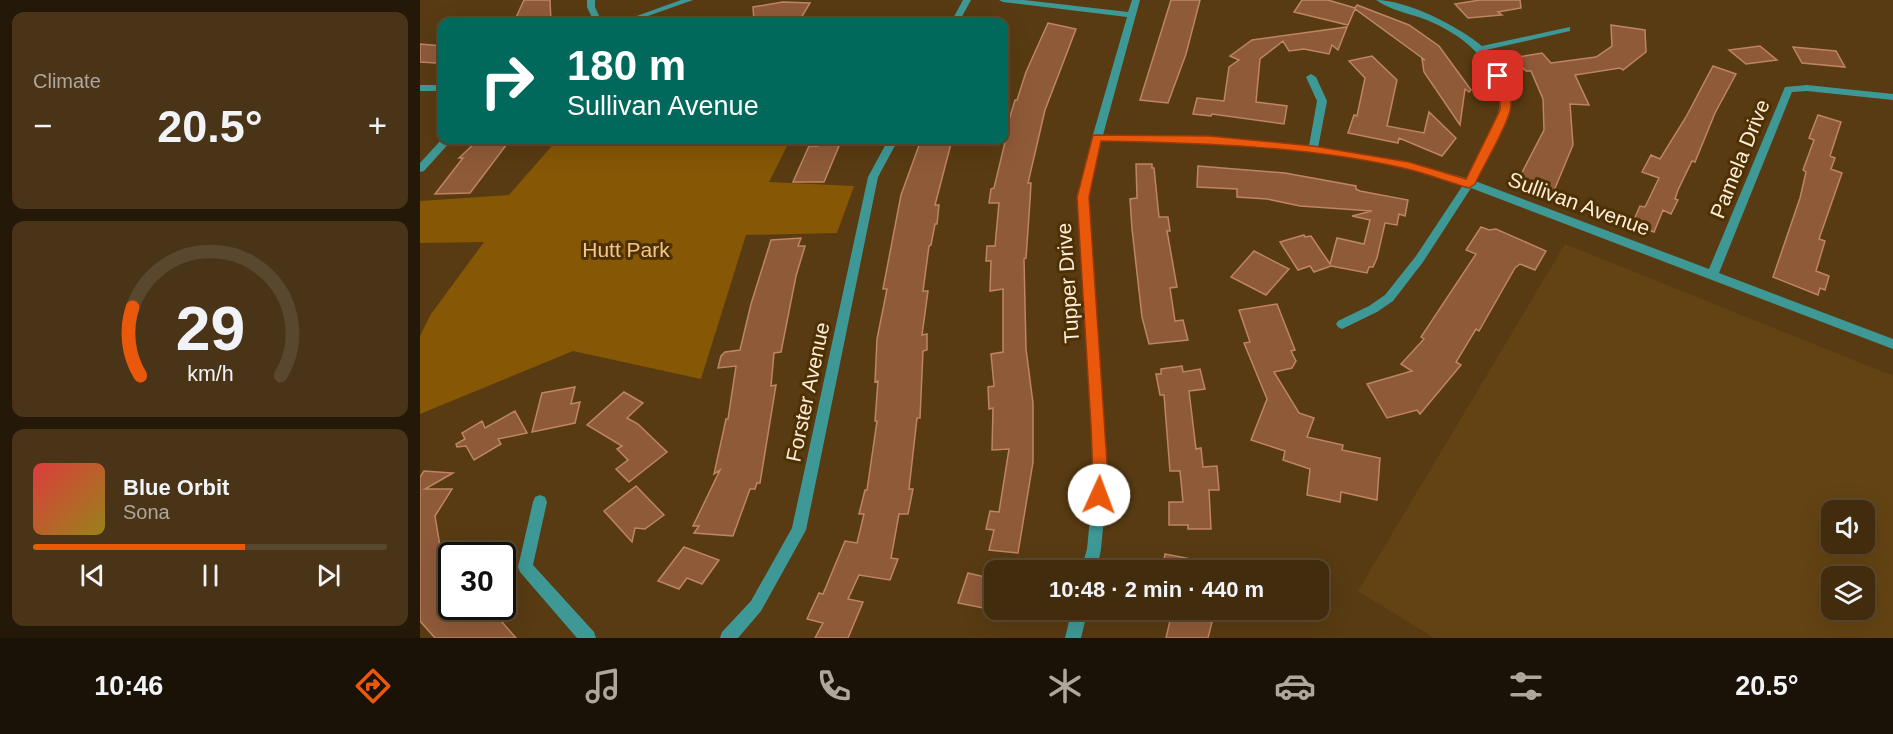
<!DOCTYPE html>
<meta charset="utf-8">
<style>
body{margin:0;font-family:Helvetica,sans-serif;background:#493417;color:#f1f3f6;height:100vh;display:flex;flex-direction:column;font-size:22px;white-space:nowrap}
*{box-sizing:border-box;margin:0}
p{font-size:20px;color:#aea79e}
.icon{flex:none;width:33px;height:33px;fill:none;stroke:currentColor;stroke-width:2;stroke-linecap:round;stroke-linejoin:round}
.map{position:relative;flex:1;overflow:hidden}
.panel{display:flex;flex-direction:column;gap:12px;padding:12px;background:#241808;width:420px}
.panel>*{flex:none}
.guide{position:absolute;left:18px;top:18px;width:570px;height:126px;border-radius:12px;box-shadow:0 6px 24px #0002,0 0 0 2px #5a482e;background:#00695c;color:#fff;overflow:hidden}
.tools{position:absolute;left:1401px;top:500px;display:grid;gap:12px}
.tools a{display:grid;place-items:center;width:54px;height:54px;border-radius:12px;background:#422c0e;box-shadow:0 6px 24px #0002,0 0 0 2px #5a482e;font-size:30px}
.speed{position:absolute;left:18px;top:542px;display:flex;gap:12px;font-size:30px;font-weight:700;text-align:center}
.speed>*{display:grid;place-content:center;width:78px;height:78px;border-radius:50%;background:#422c0e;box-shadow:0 6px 24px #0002,0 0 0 2px #5a482e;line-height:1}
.speed .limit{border:3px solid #111;border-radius:9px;background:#fff;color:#111}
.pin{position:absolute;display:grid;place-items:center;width:51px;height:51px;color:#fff;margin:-26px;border-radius:12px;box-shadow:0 3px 9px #0006}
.me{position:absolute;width:66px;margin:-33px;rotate:2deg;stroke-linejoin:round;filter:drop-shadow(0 0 4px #0008)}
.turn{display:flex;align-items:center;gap:21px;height:126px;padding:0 30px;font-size:27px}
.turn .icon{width:78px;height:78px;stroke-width:2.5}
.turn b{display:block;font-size:42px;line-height:51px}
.big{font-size:45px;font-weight:800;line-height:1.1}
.panel .card{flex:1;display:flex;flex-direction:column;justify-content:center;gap:9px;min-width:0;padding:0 21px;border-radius:12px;background:#493417}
.panel .dial{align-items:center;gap:0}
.dial svg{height:156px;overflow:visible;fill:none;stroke:#5a482e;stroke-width:7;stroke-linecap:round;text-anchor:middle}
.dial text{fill:#f1f3f6;stroke:none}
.song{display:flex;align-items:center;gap:18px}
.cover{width:72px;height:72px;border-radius:9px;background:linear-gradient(135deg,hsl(0 70% 55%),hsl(50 70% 35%))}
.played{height:6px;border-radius:3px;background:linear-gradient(90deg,#ea580c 60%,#5a482e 60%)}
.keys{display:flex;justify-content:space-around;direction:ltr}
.heat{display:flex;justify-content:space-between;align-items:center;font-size:33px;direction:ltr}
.trip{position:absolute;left:564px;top:560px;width:345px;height:60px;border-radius:12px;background:#422c0e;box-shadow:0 6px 24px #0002,0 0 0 2px #5a482e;font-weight:800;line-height:60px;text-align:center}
.dock{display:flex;height:96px;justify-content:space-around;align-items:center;background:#1a1206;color:#aea79e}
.dock .icon{width:42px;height:42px}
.dock .on{color:#ea580c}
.dock b{font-size:27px;color:#f1f3f6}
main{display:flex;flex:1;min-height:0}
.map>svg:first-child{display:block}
.built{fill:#634313;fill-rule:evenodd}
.green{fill:#865705}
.building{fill:#8f5a38;stroke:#be8562;stroke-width:1.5}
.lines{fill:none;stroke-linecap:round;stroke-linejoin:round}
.minor{fill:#3e9996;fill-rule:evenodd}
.route{fill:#ea580c;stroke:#983908;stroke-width:1.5}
.labels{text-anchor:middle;stroke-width:6;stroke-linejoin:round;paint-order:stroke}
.street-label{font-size:21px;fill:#ffedd7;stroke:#4d3105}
.park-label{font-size:21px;fill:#f6c587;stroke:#4d3105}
</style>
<main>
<section class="panel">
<div class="card"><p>Climate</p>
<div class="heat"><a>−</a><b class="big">20.5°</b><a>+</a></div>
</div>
<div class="card dial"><svg viewBox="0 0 100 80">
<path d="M14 69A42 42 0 1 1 86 69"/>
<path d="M14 69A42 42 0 0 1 10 34" stroke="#ea580c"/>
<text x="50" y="56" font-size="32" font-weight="700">29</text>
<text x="50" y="72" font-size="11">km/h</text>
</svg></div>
<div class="card">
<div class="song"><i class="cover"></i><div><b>Blue Orbit</b><p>Sona</p></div></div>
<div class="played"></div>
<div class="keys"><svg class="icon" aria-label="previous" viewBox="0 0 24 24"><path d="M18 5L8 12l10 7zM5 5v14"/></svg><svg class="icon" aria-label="pause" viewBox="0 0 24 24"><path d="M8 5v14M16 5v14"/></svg><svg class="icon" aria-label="next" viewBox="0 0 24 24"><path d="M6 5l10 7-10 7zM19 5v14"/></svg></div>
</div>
</section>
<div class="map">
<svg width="1473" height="638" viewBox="0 0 1473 638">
<rect width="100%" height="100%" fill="#583b12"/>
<path class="built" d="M1145 244 1473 376V638H1014L938 591ZM1412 510H1444V543H1412ZM1412 576H1444V609H1412Z"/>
<path class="green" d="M137 140H370L349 182 434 186 417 233 326 235 281 379 153 351 0 414V336L11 314 64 242 0 243V201L89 195Z"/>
<path class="building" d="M104 0H130L131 22H94Z
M751 0H780L766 54 748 103 720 100Z
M882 0H908L935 8 937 5 989 25 1019 46 1051 90 1049 92 1045 89 1040 125 1004 72 1002 59 1005 60 935 9 928 25 874 12Z
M1060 0H1100L1101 8 1078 12 1082 15 1048 18 1035 4Z
M363 2 390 3 381 18H371L368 22 334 21 333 7Z
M628 23 656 29 625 110 608 183H611L610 201 606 258 604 259 606 349 613 403V462L598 553 569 550 574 530 566 529 570 511 579 512 589 449 572 450 573 408 569 409 568 387 574 386 571 354 583 352V289L570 291 571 261H566L567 246H575L579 203H569L571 189 574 188 586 138 584 137 595 100H597L606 72Z
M1191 25 1225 30 1226 52 1203 70 1200 68 1155 75 1169 105 1150 104 1153 145 1133 193 1121 188 1118 194 1095 186 1124 130 1123 99 1111 71H1106L1093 58 1122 53 1131 63 1176 57 1192 46Z
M927 27 918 50 912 45 909 54 884 49 869 51 863 41 840 59 836 102 867 106 864 124 792 114 791 116 773 114 777 98 804 101 809 67 819 60 810 56 832 40Z
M0 44 22 46V58L16 63 0 62Z
M1340 46 1357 60 1326 64 1309 50Z
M1373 47 1416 51 1425 67 1382 63Z
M952 56 977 80 967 126 1004 133 1009 112 1036 138 1022 156 979 138 978 143 928 133 934 115 937 116 945 78 929 61Z
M1293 66 1316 74 1295 113 1275 162 1272 161 1258 190 1255 199 1258 200 1251 214 1243 210 1234 232 1212 224 1220 206 1225 207 1239 178 1222 172 1231 155 1240 159 1266 117Z
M1398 115 1421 122 1410 156 1415 158 1411 169 1422 173 1399 239 1405 241 1396 271 1409 276 1405 290 1400 288 1398 295 1353 277 1380 198 1386 172 1383 170 1394 140 1389 138Z
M58 140H90L50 193 15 194 43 158H39Z
M402 140H418L415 145 419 146 404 182H373L389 146H398Z
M501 140H532L515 205H519L517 224H515L511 245 509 246 503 291H508L502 335 507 334V350L503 351 500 418H497L489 489H493L488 514H479L471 558 478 559 470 580 439 575 428 599 443 602 428 638H395L403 623 387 619 399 593 403 594 425 541 437 543 444 514H439L445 490H447L457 421H455L458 381 455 382 457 339 467 289H463L481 195Z
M716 164H732V168H734L739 217H748L750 231H747L757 287 750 288 755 321 763 320 768 340 729 344 722 317 712 229 710 199 717 198Z
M778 166 865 173 936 186V189L940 191 988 200 985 216 979 214 977 225 965 223 957 258 953 267H949L947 273 911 266 894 272 890 266 878 270 860 242 884 235 885 237 891 236 910 264 917 238 944 244 950 220 932 216 952 211 880 206 847 199 817 197V189L777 187Z
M1061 227 1069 230 1076 229 1126 251 1115 270 1100 264 1095 268 1059 331 1056 329 1036 362 1041 365 1000 414 997 410 967 418 947 384 992 371 981 364 1004 339 1001 337 1056 254 1046 250Z
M381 238 378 246H385L376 276 361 352 354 353 351 386 356 385 340 483H337L335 489H330L313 536 274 533 279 526H273L300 470 294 474 306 419H308L316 366 298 368 301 356 305 352 320 350 331 304 351 240Z
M834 251 869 269 846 295 811 277Z
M857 304 875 350 871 351 876 361 872 368 854 372 879 413 894 418 887 437 923 445 922 450 960 458 957 500 921 492 920 502 887 495 890 469 863 460 865 451 831 440 847 399 824 343 830 342 819 310Z
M762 366 763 372 780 369 785 389 769 391 776 449 781 448 783 467 797 466 799 490H789L791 529H768V525H749V502H763L760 471H750L744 395H740L736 374H741V369Z
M155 387 151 404 160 402 155 423 112 432 122 393Z
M204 392 223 403 207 418 218 424 247 452 209 482 196 469 208 460 197 449 202 446 167 425Z
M95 411 107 433 78 439 81 444 54 460 46 446 37 447 36 444 45 439 42 433 62 421 65 428Z
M4 471 33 473 5 489H32L15 516 25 576 32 571V606H37L46 615 56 606H68L96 638H15L0 621V477Z
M216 486 244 515 225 529 215 528 212 542 184 511Z
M264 547 299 560 282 584 267 578 259 589 238 581Z
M745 554 792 563 791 570H742Z
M548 573 574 579V610L538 603Z
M752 612 792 622 788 638H746Z"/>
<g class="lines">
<path class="minor" d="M167 0H175V7L182 22H174L167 7Z
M261 0H273L211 22H200Z
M543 0H551L539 22H531Z
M579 0H604L708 12 712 0H720L683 135 794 139 889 146 897 101 886 77 891 74 896 77 907 101 898 148 988 162 1046 178C1059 157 1083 119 1080 93 1079 86 1075 78 1071 72 1054 45 1036 33 1007 20 991 14 970 10 956 0 987 0 1038 26 1062 46L1150 27V31L1066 50C1074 62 1086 76 1089 91 1095 116 1067 160 1055 181L1289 269 1365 87 1387 85 1473 94V100L1387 91 1372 92 1299 273 1473 339V349L1051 188 1003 262 973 301 957 312 922 329 918 327 916 324 918 321 949 306 965 295 996 256 1043 185C928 146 802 144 681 141L668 197 688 477 681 549 677 570H661L667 549 674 477 658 197 672 138 707 17 583 2Z
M0 85H22V91H0Z
M22 139 32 140 4 171 0 172V163Z
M468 140H478L458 177 386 530 341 611 318 638H300L302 632 331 601 372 528 448 177Z
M120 495 125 497 127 502 113 565 174 632 176 638H157L100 572 98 567 113 502 115 497Z
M652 609H668L661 638H645Z"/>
</g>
<path class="route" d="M1078 73C1089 77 1093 100 1090 111 1084 133 1065 162 1055 184L1049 188C1028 182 1008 174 987 169 887 146 784 143 681 141L669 197 688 477 684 500 679 502 673 500 671 495 673 477 671 426 657 197 673 135 790 136 893 146 989 162 1046 179 1080 110V94L1072 76Z"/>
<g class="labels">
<g class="street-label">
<text transform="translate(1320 159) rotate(-68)" y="7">Pamela Drive</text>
<text transform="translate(1159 204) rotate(20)" y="7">Sullivan Avenue</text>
<text transform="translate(648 283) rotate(-94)" y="7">Tupper Drive</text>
<text transform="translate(388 392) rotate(-78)" y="7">Forster Avenue</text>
</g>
<g class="park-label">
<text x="206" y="257">Hutt Park</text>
</g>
</g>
</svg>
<div class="tools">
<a><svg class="icon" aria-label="sound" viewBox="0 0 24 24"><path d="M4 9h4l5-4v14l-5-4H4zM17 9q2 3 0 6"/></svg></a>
<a><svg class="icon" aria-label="layers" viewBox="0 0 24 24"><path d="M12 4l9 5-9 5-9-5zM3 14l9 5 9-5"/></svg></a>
</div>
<div class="speed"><div class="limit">30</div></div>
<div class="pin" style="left:1078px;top:76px;background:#d93025"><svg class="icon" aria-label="arrive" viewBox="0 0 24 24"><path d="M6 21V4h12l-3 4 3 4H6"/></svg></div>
<svg class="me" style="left:679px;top:495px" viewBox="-20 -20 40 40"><circle r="19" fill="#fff"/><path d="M0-13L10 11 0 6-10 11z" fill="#ea580c"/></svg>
<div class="trip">10:48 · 2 min · 440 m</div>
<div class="guide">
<div class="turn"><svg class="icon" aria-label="right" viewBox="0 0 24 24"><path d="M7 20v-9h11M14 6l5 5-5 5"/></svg><div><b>180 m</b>Sullivan Avenue</div></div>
</div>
</div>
</main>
<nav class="dock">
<b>10:46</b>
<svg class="icon on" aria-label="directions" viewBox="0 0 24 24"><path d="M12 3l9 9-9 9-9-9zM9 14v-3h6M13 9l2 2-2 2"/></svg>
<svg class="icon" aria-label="music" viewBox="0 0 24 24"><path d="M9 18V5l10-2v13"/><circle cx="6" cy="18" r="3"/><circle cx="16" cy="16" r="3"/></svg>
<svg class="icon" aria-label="phone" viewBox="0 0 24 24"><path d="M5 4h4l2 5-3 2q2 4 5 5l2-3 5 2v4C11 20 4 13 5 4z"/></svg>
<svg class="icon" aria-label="climate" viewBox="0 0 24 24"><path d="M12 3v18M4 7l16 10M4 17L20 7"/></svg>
<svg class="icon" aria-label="car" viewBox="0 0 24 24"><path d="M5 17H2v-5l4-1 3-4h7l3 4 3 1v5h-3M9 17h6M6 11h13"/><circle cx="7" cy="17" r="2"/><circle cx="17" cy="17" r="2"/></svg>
<svg class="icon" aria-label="filters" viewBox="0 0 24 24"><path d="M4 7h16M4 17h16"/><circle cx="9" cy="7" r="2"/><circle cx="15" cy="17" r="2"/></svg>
<b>20.5°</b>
</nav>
